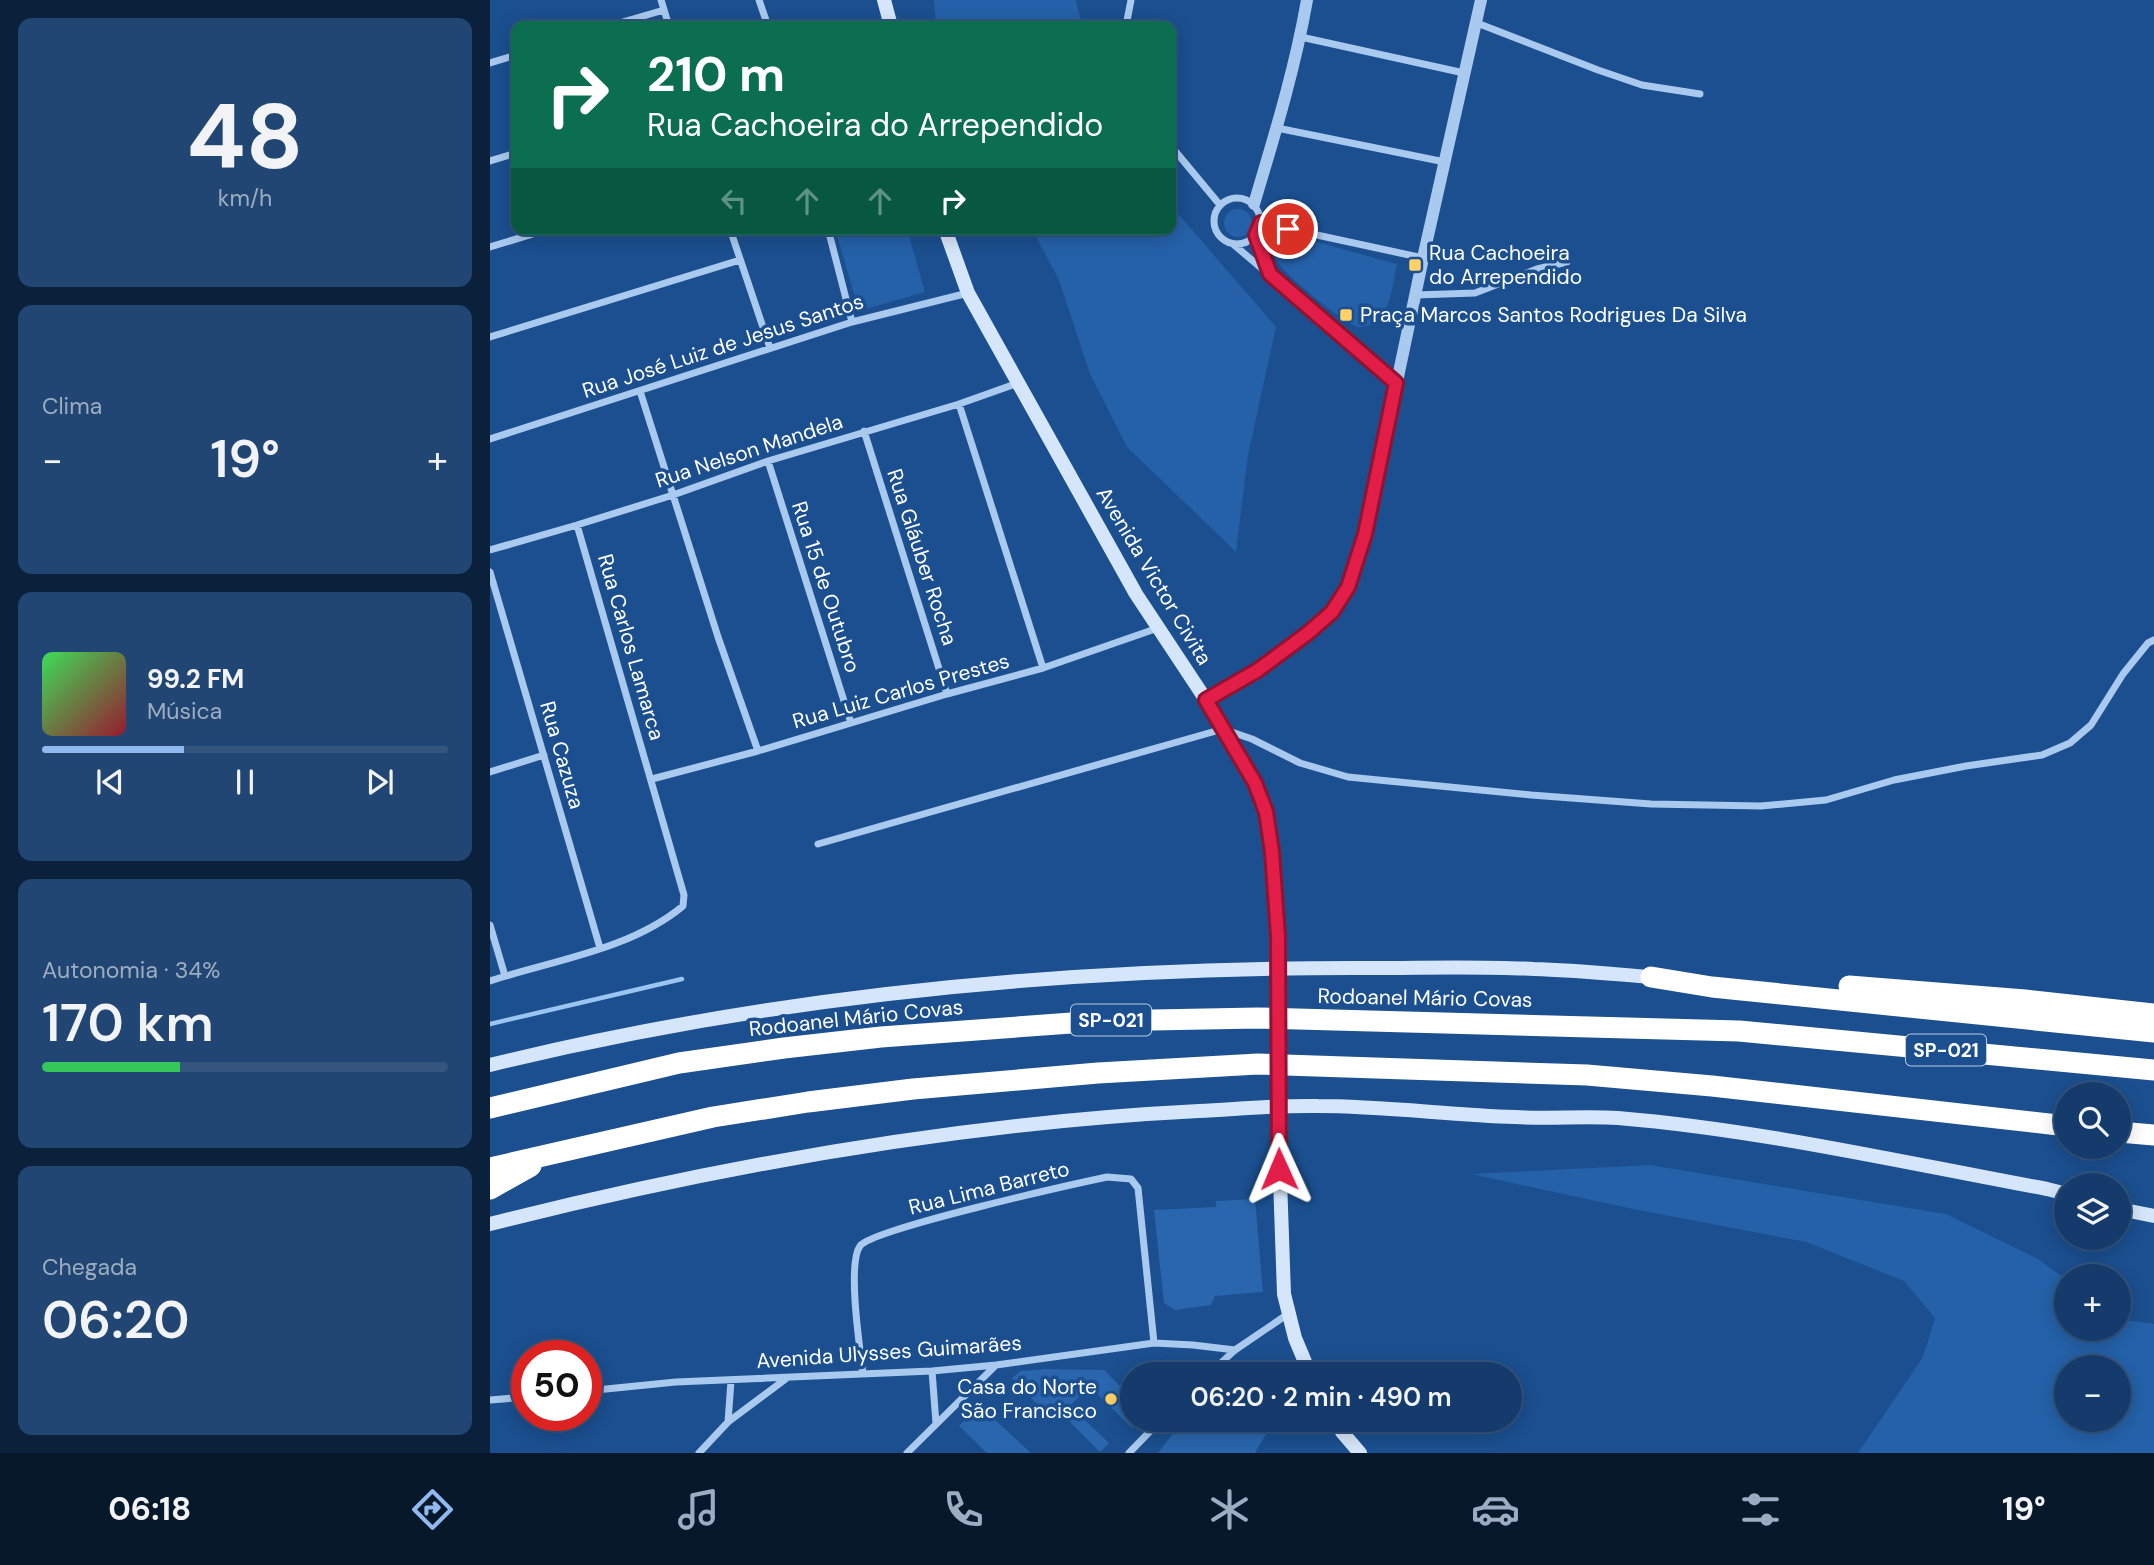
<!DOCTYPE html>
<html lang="pt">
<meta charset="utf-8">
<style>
body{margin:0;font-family:"DM Sans",sans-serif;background:#214673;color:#f1f3f6;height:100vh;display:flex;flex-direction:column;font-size:26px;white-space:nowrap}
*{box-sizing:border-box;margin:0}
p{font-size:23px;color:#9dadc1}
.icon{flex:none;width:38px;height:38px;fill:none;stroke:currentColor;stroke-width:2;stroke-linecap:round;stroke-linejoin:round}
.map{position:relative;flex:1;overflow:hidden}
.side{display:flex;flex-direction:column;gap:18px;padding:18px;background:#0b203b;width:490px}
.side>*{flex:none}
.top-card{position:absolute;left:21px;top:21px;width:665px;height:214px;border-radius:14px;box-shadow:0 4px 18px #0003,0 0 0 2px #33557e;background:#0b6e4f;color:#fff;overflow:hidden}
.tools{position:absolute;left:1564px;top:1082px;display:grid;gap:14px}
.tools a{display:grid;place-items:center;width:77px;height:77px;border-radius:50%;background:#143b6b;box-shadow:0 4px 18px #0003,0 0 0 2px #33557e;font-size:35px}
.speed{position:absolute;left:21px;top:1340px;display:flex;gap:14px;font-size:35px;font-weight:700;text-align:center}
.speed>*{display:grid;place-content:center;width:91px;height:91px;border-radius:50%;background:#143b6b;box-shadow:0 4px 18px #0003,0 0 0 2px #33557e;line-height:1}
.speed .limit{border:10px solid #d22;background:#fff;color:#111}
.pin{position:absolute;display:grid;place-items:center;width:60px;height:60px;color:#fff;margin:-30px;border:4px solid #fff;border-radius:50%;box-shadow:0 2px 7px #0007}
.me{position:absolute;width:77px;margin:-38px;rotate:359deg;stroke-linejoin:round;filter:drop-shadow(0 0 5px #0008)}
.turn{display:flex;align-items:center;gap:24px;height:147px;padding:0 21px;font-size:32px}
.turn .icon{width:91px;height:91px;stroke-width:2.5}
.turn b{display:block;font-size:49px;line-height:60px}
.lanes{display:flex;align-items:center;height:66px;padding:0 21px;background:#0003;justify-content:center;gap:35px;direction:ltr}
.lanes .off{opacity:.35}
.big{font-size:52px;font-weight:600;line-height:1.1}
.side .card{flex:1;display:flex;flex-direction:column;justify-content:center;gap:10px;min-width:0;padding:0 24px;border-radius:14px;background:#214673}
.side .dial{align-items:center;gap:0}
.dial b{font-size:91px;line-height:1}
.song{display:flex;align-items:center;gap:21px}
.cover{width:84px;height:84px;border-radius:10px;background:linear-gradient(135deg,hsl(130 70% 55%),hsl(350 70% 35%))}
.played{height:7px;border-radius:4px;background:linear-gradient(90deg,#90b9f0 35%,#33557e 35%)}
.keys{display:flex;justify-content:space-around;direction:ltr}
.heat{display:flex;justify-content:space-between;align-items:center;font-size:38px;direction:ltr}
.charge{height:10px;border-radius:5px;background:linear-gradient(90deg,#34c759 34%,#33557e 0)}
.trip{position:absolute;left:630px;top:1362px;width:402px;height:70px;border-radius:35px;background:#143b6b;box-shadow:0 4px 18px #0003,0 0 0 2px #33557e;font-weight:600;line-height:70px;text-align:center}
.tab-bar{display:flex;height:112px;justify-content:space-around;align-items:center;background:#08182b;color:#9dadc1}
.tab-bar .icon{width:49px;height:49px}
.tab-bar .selected{color:#90b9f0}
.tab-bar b{font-size:32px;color:#f1f3f6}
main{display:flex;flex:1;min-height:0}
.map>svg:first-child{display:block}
.green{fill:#2461a8;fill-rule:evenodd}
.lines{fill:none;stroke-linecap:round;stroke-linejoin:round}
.stream{stroke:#9cc4f0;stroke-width:4.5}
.building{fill:#2a66ad}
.minor{stroke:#a9c9ee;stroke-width:7}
.tertiary{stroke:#a9c9ee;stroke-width:12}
.secondary{stroke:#d6e6fa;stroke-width:14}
.motorway{stroke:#fff;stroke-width:21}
.secondary-bridge{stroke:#d6e6fa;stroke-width:14}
.route-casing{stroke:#92132f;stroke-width:18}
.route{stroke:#e11d48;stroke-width:12}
.poi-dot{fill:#ffd166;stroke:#1b4f8f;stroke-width:2.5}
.labels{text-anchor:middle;stroke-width:7;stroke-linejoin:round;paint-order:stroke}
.shield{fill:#1b4f8f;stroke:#bbcadd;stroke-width:2}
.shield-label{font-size:19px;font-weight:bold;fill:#fff}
.poi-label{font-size:21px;fill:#fff;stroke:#1b4f8f;text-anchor:start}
.street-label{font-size:21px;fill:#fff;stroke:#1b4f8f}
</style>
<main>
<section class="side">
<div class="card dial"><b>48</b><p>km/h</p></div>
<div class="card"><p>Clima</p>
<div class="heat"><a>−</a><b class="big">19°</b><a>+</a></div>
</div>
<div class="card">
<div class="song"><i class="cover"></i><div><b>99.2 FM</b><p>Música</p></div></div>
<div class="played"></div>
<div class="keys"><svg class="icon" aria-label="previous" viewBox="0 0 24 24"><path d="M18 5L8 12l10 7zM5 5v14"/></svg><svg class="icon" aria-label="pause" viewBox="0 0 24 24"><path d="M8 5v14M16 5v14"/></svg><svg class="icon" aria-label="next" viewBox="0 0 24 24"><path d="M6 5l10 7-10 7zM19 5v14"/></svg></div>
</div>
<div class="card"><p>Autonomia · 34%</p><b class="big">170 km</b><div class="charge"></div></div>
<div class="card"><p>Chegada</p><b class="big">06:20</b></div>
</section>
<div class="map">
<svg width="1664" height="1453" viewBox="0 0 1664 1453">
<rect width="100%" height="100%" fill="#1b4f8f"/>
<path class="green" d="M444 0H586L592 26H446Z
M681 203 684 209 786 327 758 455 746 552 637 447 600 374 569 280 542 229H681Z
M734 223a14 14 0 1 1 28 0a14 14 0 1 1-28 0Z
M345 229H417L435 292 369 311Z
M779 229 907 264C904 279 900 311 889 320 884 325 876 327 869 327 856 326 793 273 786 260 780 250 780 240 779 229Z
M1160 1165 1456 1214 1548 1259 1577 1280V1328H1629V1319L1664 1324V1453H1368L1433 1357 1445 1318 1414 1281 1316 1242 1143 1209 981 1174ZM1577 1367H1629V1419H1577Z"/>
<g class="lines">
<path class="stream" d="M0 1024 192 979"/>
</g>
<path class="building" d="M765 1199 773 1292 725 1296 721 1305 685 1310 674 1303 664 1210 726 1207V1201Z
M678 1359 692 1374H663Z
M555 1369 614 1370 642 1398V1428L599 1386 580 1406 619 1443 610 1452 572 1414 564 1422 522 1378 531 1371Z
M489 1405 541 1453H497L469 1426Z
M694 1419H785L765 1453H668Z"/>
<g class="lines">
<path class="minor" d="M171 0 179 26
M269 0 278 26
M987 23 1108 70 1152 85 1210 94
M119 26 174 10
M636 26 641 0
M811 37 974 73
M0 63 26 55
M787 128 955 162
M681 146 730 205
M0 161 26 153
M724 221a23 23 0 1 1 46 0a23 23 0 1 1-46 0Z
M771 223 933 258
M240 229 280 348
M338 229 362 322
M766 235 780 274
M743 244 906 383
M0 247 59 229
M926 295 985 293 1047 269 1077 262
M0 337 250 260
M150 391 228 637 268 751
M469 404 553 668
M374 431 457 694
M0 439 362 322 478 293
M278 461 361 723
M0 550 87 525 183 495 278 461 469 404 528 383
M0 572 110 948
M0 772 54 755
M162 779 268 751 457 694 553 668 668 628
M328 844 733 729 762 739 810 763 858 777 1041 795 1161 804 1271 806 1336 800 1404 780 1476 766 1552 755 1580 743 1601 725 1633 674 1658 643 1664 640
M0 925 15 976
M0 981C64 960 140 950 193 906L194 895 87 525
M442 1371 446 1423
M373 1374C370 1349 357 1264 370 1246 382 1229 584 1184 617 1177L641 1179 648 1188 664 1343
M719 1374 745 1350 798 1314
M96 1391 186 1382 442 1371 506 1365 664 1343 703 1345 745 1350
M0 1400 37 1397
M238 1422 241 1381
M209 1453 238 1422 297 1378
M417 1453 505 1366
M639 1453 672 1419"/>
<path class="tertiary" d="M764 204C784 137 805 69 817 0
M716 700 768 670 818 633 842 612 858 587 875 534 933 258 991 0"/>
<path class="secondary" d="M394 0 401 26
M455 229 478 293 646 594 716 700 765 783 776 812 783 852 788 936
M0 1065C288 994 583 967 879 968 934 968 989 966 1044 969 1083 970 1122 974 1161 977
M789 1150 794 1294 805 1338 820 1374
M1629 1209 1664 1216
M0 1224C233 1165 469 1123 709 1111 749 1109 789 1105 828 1106 894 1106 959 1115 1025 1117 1059 1119 1094 1116 1128 1118 1272 1130 1415 1163 1557 1189L1577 1194
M845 1419 852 1432 870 1453"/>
<path class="motorway" d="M1161 977 1222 987 1664 1032
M1359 986 1535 1000 1664 1014
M0 1108 189 1063 294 1048 391 1037 609 1021 768 1018 1249 1031 1664 1070
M1629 1132 1664 1135
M0 1168 223 1117 318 1102 423 1089 608 1073 768 1064 1097 1075 1222 1086 1577 1126
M0 1189 41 1166"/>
<path class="secondary-bridge" d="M788 936 789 1150"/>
</g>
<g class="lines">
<defs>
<path id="route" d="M789 1169 788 936 782 852 776 812 765 783 716 700 768 670 818 633 842 612 858 587 875 534 906 383 780 274 766 235 771 223 798 229"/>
</defs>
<use href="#route" class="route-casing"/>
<use href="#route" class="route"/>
</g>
<g class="poi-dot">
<rect x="918" y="258" width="14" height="14" rx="3.5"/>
<rect x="849" y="308" width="14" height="14" rx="3.5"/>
<circle cx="621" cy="1399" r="7"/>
</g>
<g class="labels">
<g class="shield">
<rect x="581" y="1004.5" width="80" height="31" rx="5"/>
<rect x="1416" y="1034.5" width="80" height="31" rx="5"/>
</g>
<g class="shield-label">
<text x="621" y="1027">SP-021</text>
<text x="1456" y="1057">SP-021</text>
</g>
<g class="poi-label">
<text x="939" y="260">Rua Cachoeira<tspan x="939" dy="24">do Arrependido</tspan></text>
<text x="870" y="322">Praça Marcos Santos Rodrigues Da Silva</text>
<text x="607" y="1394" text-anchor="end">Casa do Norte<tspan x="607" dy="24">São Francisco</tspan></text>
</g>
<g class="street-label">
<text transform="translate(233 346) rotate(-18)" y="7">Rua José Luiz de Jesus Santos</text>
<text transform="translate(259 451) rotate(-18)" y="7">Rua Nelson Mandela</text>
<text transform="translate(432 557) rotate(72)" y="7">Rua Gláuber Rocha</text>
<text transform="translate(664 576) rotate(59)" y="7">Avenida Victor Civita</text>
<text transform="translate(336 587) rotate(72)" y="7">Rua 15 de Outubro</text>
<text transform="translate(141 647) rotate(74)" y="7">Rua Carlos Lamarca</text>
<text transform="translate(411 691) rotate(-16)" y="7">Rua Luiz Carlos Prestes</text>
<text transform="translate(72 755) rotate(74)" y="7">Rua Cazuza</text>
<text transform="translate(935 998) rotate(1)" y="7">Rodoanel Mário Covas</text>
<text transform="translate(366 1018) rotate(-6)" y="7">Rodoanel Mário Covas</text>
<text transform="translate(499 1188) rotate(-14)" y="7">Rua Lima Barreto</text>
<text transform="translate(399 1352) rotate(-4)" y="7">Avenida Ulysses Guimarães</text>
</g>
</g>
</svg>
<div class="tools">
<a><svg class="icon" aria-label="search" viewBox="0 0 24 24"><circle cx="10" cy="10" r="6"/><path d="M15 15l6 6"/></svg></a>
<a><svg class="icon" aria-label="layers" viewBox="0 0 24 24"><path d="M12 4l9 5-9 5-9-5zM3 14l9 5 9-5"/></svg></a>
<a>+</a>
<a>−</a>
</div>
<div class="speed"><div class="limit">50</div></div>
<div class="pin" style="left:798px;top:229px;background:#d93025"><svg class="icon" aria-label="arrive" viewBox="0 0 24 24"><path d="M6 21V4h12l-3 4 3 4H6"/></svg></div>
<svg class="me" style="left:789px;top:1169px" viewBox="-20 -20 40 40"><path d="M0-17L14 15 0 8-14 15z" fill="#e11d48" stroke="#fff" stroke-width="4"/></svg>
<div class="trip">06:20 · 2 min · 490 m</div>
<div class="top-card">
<div class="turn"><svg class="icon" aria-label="right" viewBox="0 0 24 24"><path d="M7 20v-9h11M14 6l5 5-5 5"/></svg><div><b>210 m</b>Rua Cachoeira do Arrependido</div></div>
<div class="lanes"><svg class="icon off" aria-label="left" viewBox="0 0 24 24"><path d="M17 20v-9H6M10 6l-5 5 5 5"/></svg><svg class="icon off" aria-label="ahead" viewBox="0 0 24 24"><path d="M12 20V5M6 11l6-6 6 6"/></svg><svg class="icon off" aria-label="ahead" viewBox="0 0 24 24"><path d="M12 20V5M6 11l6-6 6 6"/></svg><svg class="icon" aria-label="right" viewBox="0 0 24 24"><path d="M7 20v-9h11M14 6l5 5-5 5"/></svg></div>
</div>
</div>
</main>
<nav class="tab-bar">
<b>06:18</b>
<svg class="icon selected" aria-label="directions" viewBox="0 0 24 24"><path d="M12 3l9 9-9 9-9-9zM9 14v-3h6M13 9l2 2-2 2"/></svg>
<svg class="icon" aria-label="music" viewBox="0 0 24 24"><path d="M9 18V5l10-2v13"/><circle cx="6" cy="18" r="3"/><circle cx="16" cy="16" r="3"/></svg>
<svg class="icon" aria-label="phone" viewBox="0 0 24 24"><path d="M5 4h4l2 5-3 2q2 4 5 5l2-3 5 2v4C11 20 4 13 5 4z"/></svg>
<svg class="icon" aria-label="climate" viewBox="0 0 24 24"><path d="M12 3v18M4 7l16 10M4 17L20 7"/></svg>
<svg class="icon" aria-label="car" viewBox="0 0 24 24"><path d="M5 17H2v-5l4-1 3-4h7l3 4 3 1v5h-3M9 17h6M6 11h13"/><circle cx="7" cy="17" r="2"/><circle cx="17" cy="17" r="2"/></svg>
<svg class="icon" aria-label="filters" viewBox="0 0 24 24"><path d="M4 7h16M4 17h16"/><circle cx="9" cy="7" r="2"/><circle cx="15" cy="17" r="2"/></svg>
<b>19°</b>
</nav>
